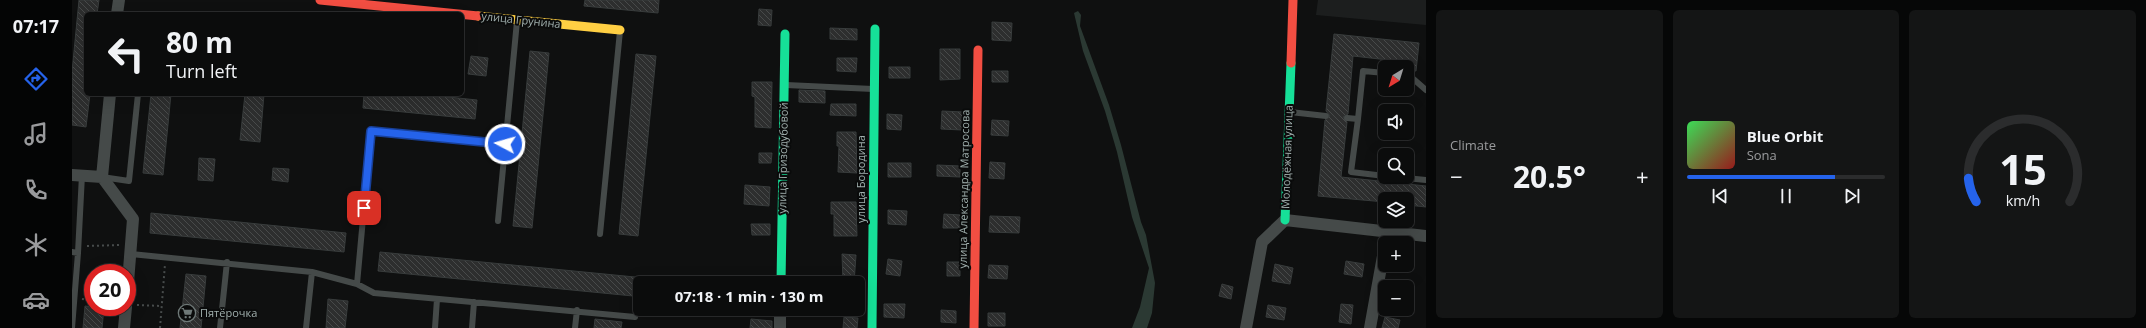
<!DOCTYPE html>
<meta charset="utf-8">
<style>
body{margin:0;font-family:"Open Sans",sans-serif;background:#141515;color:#f1f3f6;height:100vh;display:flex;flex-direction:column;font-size:15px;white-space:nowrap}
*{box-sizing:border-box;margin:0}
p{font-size:13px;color:#9a9b9d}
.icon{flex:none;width:22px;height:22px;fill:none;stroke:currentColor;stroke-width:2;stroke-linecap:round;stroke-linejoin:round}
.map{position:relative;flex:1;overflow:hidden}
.panel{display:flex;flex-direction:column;gap:10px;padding:10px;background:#060707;width:720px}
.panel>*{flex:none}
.top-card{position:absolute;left:12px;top:12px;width:380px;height:84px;border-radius:6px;box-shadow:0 4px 16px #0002,0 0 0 1px #2b2c2d;background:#0b0c0c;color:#f1f3f6;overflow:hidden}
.needle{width:26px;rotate:218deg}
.controls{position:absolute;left:1306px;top:60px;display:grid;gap:8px}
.controls a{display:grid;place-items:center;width:36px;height:36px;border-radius:6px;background:#0b0c0c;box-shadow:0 4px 16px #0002,0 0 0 1px #2b2c2d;font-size:20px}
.speed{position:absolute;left:12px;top:264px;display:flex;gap:8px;font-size:20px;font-weight:700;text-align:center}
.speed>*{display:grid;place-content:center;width:52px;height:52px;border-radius:50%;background:#0b0c0c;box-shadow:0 4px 16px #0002,0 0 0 1px #2b2c2d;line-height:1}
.speed .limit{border:6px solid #d22;background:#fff;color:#111}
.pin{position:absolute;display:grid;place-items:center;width:34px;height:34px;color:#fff;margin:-17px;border-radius:8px;box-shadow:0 2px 6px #0006}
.me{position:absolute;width:44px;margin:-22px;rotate:276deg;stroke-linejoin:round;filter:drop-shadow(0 0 3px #0008)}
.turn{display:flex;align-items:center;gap:14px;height:84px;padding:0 16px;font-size:18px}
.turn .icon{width:52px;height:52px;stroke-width:2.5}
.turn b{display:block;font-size:28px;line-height:34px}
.big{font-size:30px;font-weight:700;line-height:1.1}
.panel .tile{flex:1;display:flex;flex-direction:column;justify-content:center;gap:6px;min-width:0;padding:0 14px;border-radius:6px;background:#141515}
.panel .dial{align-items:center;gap:0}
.dial svg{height:104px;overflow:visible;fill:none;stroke:#2b2c2d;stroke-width:7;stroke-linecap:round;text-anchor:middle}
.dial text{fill:#f1f3f6;stroke:none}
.song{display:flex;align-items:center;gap:12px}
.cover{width:48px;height:48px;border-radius:6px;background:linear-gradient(135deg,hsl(130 70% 55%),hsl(0 70% 35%))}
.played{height:4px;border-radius:2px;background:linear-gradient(90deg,#2563eb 75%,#2b2c2d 75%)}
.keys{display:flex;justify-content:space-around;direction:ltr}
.heat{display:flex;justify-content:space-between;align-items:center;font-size:22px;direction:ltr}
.panel .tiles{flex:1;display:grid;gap:10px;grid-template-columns:repeat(3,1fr)}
.trip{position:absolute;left:561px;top:276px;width:232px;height:40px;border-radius:6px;background:#0b0c0c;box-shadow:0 4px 16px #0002,0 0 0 1px #2b2c2d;font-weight:700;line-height:40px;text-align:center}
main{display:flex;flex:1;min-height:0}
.tabs{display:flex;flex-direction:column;width:72px;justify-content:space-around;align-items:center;background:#040505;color:#9a9b9d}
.tabs .icon{width:28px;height:28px}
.tabs .selected{color:#2563eb}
.tabs b{font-size:18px;color:#f1f3f6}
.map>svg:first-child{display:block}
.built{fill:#1c1e1e}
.water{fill:#2b3933}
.building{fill:url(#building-back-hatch);stroke:#383c3c}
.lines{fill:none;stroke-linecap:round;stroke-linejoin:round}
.path{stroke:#474b4b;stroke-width:2;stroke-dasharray:2 3;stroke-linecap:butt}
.lane{stroke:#454a49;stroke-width:6}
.street{stroke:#454a49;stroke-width:12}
.fast{stroke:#16e098;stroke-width:9}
.slow{stroke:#ffcf43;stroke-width:9}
.jam{stroke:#f24e42;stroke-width:9}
.route-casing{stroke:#184099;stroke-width:10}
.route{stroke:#2563eb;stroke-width:7}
.labels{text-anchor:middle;stroke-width:4;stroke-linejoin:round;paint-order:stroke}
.street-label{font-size:11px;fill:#a1b0ae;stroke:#0a0b0b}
.poi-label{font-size:11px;fill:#a1b0ae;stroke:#0a0b0b;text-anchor:start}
</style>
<main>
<nav class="tabs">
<b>07:17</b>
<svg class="icon selected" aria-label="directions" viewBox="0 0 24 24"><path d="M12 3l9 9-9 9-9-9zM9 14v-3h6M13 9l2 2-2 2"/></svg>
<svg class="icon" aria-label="music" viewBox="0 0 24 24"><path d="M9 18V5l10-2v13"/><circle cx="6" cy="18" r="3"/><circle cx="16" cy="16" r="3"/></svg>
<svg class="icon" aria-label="phone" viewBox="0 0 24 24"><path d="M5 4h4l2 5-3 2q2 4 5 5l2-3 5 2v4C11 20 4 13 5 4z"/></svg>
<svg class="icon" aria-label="climate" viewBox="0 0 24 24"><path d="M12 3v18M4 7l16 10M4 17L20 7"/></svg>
<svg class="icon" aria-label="car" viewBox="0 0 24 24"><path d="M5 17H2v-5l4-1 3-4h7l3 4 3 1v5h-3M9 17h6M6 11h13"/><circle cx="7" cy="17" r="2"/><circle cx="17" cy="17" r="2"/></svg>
</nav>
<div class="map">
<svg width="1354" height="328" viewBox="0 0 1354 328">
<defs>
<pattern id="building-back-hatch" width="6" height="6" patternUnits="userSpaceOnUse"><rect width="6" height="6" fill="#2d2e2e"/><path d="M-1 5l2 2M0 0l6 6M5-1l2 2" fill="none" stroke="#484a4a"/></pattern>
</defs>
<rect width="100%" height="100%" fill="#0f1010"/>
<path class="built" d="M1246 0H1354V25L1244 15Z"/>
<path class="water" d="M1006 11 1009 15 1008 26 1037 105 1049 145 1069 222 1074 235 1083 283 1080 313 1075 328H1060L1068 307 1077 268 1060 217 1045 152 1033 111 1011 51 1002 13Z"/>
<path class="building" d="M7 0H27L25 14H14V94H18L14 127 0 125V72Z
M513 0H587L586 13 512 6Z
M687 9 700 10 699 26 686 25Z
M920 22 940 23 939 41 920 40Z
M758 28 785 29V40L758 39Z
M1262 34 1347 43 1344 71 1335 70V67H1325V61L1281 56 1276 114 1271 117 1275 122 1269 177 1354 186V207L1335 205V199H1313V202L1246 196 1253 120 1258 116 1254 111Z
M868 49H888V79L868 80Z
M458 51 477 53 460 228 441 226Z
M564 54 584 56 566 236 547 234Z
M399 56 416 58 414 76 396 74Z
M765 58H785L784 72 765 71Z
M817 67H838V78H817Z
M920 71H936V82H920Z
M680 82H700L699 128 683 127V97L680 96Z
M727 90 753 91V103L727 102Z
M79 94H99L91 175 71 173Z
M173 94H192L188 142 168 140Z
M292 94H348L405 100 403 119 291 108Z
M759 104H784V116L758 115Z
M870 111 891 112 890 130 869 129Z
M815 114 830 115 829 130 815 129Z
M920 120 937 121 936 136 919 135Z
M765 132H784L785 173 766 172 767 146H765Z
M687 153H700L699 163H687Z
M127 158 143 159 141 181 126 180Z
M918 162 933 163 932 179 917 178Z
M816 163H839V177H816Z
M865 165 888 166V177L865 176Z
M201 168 217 169 216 182 200 180Z
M673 185 698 187 697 206 672 204Z
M759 202H784L785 236H762V214H759Z
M816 210 835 211 834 225 816 224Z
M79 213 274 233 272 252 78 233Z
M872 214 889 215 888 228H871Z
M918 216 948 217 947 233 917 232Z
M679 224H698V235H680Z
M308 252 563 277 561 296 306 271Z
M770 254 784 255 782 283H771Z
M816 259 830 261 828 276 814 274Z
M1274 261 1292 264 1290 277 1272 274Z
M875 262H888V276H875Z
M1203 264 1221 268 1218 284 1200 281Z
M917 265 936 266 935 279 916 278Z
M114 274 134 276 129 328H108Z
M1150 284 1161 287 1159 299 1147 296Z
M256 299 276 301 273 328H254Z
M812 304H833L832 318 812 317Z
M1269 304 1281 305 1279 324 1267 322Z
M1196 305 1214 308 1212 320 1194 317Z
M13 306 32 308 30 328H11Z
M869 310 884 311V323L869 322Z
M916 313H933V326H916Z
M772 317 786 318 785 328H771Z
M1313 317 1328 320 1326 328H1310Z
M523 319 550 322 549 328H522Z
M679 319 700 321V328H678Z"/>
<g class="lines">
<path class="path" d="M15 246 49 245
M10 299 21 301
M65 305 90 306
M88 328 93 264"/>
<path class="lane" d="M1335 76H1338L1354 90
M714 85 801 89
M1218 112 1254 116
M1275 118 1286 119 1291 71 1313 73
M1286 119 1279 172 1313 176
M30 177 57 181 66 94
M1324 177 1354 180
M426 221 445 21
M528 234 548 31
M0 252 6 253 10 175
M59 254 240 272 285 284 302 293 563 317
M285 284 299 131 433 144
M0 328 6 253
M148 328 155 262
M234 328 240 272
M363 328 365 299
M400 328 402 302
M503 328 505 310"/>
<path class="street" d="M45 14 47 0
M0 175 30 177 38 94
M30 177 61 219 55 295
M52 328 54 307
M708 328V309
M1174 328 1190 242 1213 220 1354 236
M1298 328 1313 245"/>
<path class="fast" d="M1213 220 1219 63
M709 283 713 34
M800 328 803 29"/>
<path class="slow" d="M406 16 548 30"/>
<path class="jam" d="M248 0 406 16
M1219 63 1221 0
M902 328 906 50"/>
</g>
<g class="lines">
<defs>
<path id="route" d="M292 208 299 131 433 144"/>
</defs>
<use href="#route" class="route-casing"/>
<use href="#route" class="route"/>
</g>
<defs>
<symbol id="supermarket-ring" viewBox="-11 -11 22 22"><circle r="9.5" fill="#0a0b0b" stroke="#6e7877" stroke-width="1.5"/><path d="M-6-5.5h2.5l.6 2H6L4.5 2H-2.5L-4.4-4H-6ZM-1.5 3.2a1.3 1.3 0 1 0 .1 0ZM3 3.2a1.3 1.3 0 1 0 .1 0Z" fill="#6e7877"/></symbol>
</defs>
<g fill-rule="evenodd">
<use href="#supermarket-ring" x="105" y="303" width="20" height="20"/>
</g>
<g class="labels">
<g class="street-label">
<text transform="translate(449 20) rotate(6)" y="4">улица Грунина</text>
<text transform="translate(1215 157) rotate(-88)" y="4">Молодёжная улица</text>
<text transform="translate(711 158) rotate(-89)" y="4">улица Гризодубовой</text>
<text transform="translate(789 179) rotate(-90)" y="4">улица Бородина</text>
<text transform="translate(892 189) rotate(-89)" y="4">улица Александра Матросова</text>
</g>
<g class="poi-label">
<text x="128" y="317">Пятёрочка</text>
</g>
</g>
</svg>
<div class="controls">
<a><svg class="needle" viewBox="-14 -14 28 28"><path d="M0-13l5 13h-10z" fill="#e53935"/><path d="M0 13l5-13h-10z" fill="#9a9b9d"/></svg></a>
<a><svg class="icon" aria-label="sound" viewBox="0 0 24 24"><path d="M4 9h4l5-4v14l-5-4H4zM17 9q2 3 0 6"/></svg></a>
<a><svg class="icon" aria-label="search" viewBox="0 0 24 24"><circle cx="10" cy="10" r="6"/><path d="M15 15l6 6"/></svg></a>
<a><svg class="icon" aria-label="layers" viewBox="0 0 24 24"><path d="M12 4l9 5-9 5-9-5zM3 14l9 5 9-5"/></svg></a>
<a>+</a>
<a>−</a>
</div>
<div class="speed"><div class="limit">20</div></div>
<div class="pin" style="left:292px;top:208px;background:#d93025"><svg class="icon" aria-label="arrive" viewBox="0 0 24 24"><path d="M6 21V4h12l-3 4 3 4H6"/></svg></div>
<svg class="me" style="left:433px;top:144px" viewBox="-20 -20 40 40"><circle r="17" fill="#2563eb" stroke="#fff" stroke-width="3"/><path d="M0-11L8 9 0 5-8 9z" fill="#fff"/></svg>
<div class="trip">07:18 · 1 min · 130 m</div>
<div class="top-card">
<div class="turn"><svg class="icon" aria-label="left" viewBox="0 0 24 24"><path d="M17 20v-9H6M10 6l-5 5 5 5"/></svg><div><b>80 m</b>Turn left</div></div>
</div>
</div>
<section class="panel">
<div class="tiles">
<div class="tile"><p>Climate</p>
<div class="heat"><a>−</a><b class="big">20.5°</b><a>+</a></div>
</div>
<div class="tile">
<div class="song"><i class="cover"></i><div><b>Blue Orbit</b><p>Sona</p></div></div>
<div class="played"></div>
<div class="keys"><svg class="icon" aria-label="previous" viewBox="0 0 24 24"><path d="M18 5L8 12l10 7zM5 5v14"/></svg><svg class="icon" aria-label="pause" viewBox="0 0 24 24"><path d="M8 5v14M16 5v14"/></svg><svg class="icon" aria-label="next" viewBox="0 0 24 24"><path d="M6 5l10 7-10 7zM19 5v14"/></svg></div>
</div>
<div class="tile dial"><svg viewBox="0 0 100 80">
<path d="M14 69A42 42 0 1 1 86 69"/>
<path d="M14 69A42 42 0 0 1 8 51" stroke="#2563eb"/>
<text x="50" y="56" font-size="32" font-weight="700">15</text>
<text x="50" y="72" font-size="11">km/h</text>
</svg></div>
</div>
</section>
</main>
